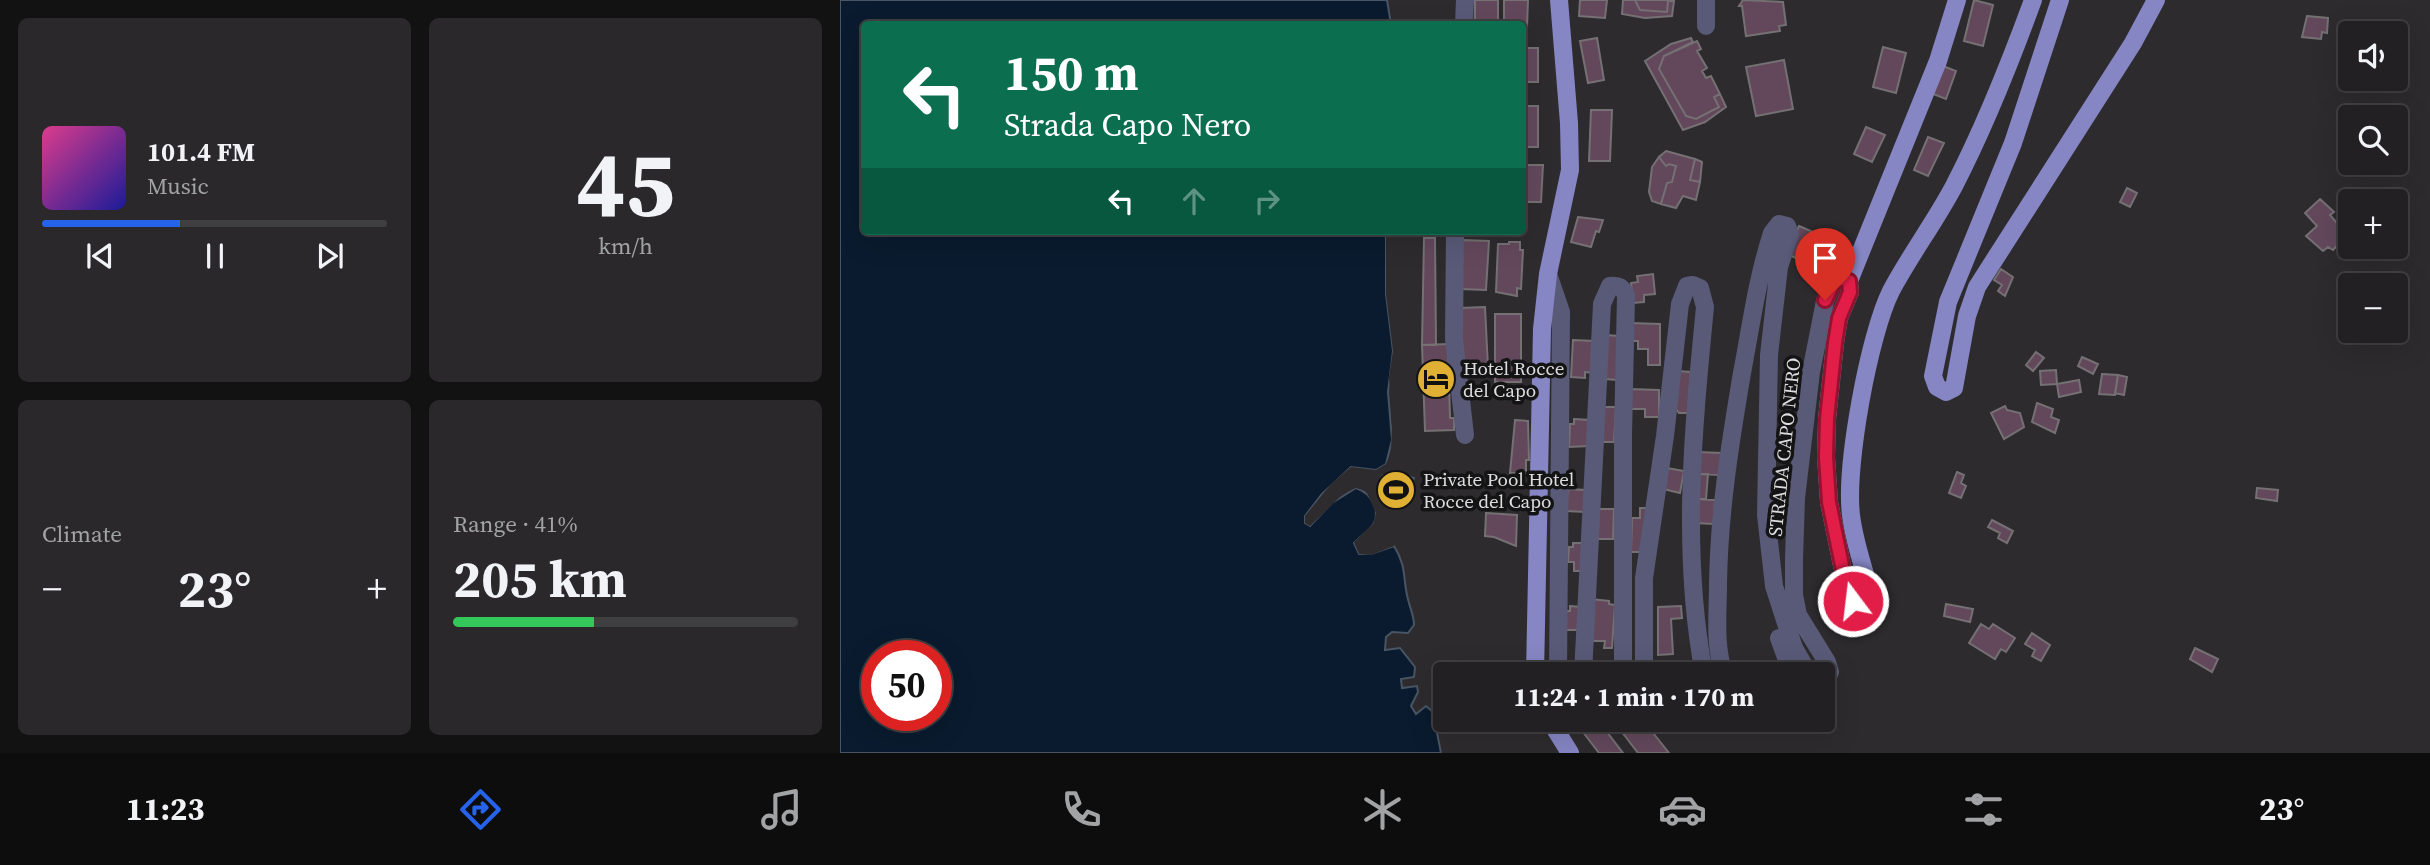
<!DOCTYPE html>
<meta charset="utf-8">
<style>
body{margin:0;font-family:"Source Serif 4",serif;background:#2a282a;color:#f1f3f6;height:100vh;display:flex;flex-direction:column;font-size:26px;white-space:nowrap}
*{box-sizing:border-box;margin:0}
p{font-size:23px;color:#a2a3a5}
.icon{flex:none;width:38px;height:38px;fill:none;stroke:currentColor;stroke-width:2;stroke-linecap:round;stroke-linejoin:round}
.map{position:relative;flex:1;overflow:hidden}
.side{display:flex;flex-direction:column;gap:18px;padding:18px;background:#131213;width:840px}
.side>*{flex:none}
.hud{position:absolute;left:21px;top:21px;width:665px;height:214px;border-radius:7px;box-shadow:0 7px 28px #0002,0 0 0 2px #3f3e40;background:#0b6e4f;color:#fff;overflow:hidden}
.buttons{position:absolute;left:1498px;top:21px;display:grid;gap:14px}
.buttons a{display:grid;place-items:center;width:70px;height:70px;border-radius:7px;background:#222022;box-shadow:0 7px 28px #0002,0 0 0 2px #3f3e40;font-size:35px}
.speed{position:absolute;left:21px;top:640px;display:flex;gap:14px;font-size:35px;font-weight:700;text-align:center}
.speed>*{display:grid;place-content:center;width:91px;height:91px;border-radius:50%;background:#222022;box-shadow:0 7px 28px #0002,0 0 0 2px #3f3e40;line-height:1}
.speed .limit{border:10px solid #d22;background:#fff;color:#111}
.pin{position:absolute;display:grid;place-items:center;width:60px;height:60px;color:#fff;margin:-72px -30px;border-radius:50% 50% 50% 0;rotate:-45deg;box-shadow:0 0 7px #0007}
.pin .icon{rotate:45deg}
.me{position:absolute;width:77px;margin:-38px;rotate:345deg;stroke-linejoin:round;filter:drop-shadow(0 0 5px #0008)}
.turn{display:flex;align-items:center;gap:24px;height:147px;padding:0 28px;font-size:32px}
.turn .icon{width:91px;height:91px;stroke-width:2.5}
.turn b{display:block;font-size:49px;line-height:60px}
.lanes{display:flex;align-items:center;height:66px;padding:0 28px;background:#0003;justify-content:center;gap:35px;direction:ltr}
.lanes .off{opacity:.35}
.big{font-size:52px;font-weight:700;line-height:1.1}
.side .tile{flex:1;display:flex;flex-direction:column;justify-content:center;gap:10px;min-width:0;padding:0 24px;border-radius:10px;background:#2a282a}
.side .dial{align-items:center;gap:0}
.dial b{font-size:91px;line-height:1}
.song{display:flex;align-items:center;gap:21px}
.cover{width:84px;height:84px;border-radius:10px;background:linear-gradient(135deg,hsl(330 70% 55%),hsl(240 70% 35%))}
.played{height:7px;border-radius:4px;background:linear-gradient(90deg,#2563eb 40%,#3f3e40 40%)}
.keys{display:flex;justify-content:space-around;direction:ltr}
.heat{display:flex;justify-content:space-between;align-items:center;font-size:38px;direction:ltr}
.charge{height:10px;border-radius:5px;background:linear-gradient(90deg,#34c759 41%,#3f3e40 0)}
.side .tiles{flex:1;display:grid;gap:18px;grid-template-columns:repeat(2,1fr)}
.trip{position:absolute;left:593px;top:662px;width:402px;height:70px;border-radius:7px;background:#222022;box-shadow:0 7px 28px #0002,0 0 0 2px #3f3e40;font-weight:700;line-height:70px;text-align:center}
.dock{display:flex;height:112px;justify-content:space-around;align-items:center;background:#0e0d0e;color:#a2a3a5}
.dock .icon{width:49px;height:49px}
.dock .selected{color:#2563eb}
.dock b{font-size:32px;color:#f1f3f6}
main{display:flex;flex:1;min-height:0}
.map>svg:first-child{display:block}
.water{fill:#0a1b2f;stroke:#495564;stroke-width:2;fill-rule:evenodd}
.pier{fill:#2d2b2e}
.building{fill:#63485b;stroke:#747073;stroke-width:2}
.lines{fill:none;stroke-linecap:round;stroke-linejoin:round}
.minor{stroke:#585a78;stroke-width:18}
.major{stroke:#8586c3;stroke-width:18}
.route-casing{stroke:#92132f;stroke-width:18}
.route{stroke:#e11d48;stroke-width:12}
.labels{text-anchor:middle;stroke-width:7;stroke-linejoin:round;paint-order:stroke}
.poi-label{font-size:19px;fill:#dddcdf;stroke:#141415;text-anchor:start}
.street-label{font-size:19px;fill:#dddcdf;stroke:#141415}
</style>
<main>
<section class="side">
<div class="tiles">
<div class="tile">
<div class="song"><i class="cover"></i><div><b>101.4 FM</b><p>Music</p></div></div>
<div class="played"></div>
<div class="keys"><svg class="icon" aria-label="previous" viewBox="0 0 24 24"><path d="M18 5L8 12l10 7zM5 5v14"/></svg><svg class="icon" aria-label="pause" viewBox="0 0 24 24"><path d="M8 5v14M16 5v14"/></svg><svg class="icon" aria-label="next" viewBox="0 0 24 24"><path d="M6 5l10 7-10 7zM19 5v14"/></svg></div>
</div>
<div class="tile dial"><b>45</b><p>km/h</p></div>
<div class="tile"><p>Climate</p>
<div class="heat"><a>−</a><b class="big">23°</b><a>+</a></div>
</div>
<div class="tile"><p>Range · 41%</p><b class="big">205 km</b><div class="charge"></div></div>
</div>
</section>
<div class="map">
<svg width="1590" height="753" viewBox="0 0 1590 753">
<rect width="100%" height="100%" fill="#2d2b2e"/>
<path class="water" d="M0 0H547L551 24H24V231H546V294L553 351 548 392 552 440 546 464 536 470 511 467 482 494 465 516V523L470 526 492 503 516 488C531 493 542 511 532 526 527 532 520 537 514 543L519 554H531L554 546C568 568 562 581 569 603 571 611 574 616 574 625L568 633 552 632 546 637 545 650 560 648 575 667 574 677 561 679 562 688 577 686 578 692 571 706 576 714 586 706 593 712 601 753H0ZM37 656H96V716H37Z
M553 471 574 478 564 497 550 498 539 484 542 476Z"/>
<path class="pier" d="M546 231H549V294L556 351 552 377 556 427 554 454 548 466 537 474 513 470 484 497 468 517 470 522 503 490 516 485 528 489 536 500 540 514 536 526 518 543 521 551H530L555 542 554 546 531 555 519 554 514 542 533 524 536 513 526 491 516 488 504 493 470 526 465 523V516L491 484 511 467 536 470 546 464 551 453 552 427 549 377 553 351 546 294Z"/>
<path class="building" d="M635 0H658V24H635Z
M664 0H688L687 27 664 24Z
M740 0H767L765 18 739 16Z
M783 0H795L800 10 827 12 828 1H834L832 16 805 18 782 14Z
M795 0H834L828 1 827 12 800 10Z
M903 0 943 2 946 25 939 26 940 31 906 36 902 6H899Z
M1134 0 1153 5 1143 46 1124 41Z
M1467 16 1488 18 1487 33 1482 32 1481 39 1462 37Z
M757 38 764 80 748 83 740 41Z
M851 38 853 42 824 56 819 69 846 116 856 119 879 107 874 97 880 94 886 107 865 122 843 130 805 61 831 44Z
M857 41 861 49 857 51 867 68 862 71 866 78 871 76 880 94 874 97 879 107 856 119 846 116 819 69 824 56Z
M1043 47 1066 53 1056 93 1033 87Z
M682 48H698V82H682Z
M944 60 953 109 916 116 906 67Z
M1103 66 1116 71 1106 99 1093 94Z
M682 106H698V147H682Z
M751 110H772L770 161H749Z
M1026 127 1045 135 1032 162 1014 154Z
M1088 137 1104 143 1088 176 1074 170Z
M826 151 855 159 850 180 860 182 856 200 843 196 836 208 821 204 827 183 832 182 836 166 829 164 826 166 819 157Z
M819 157 826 166 829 164 836 166 832 182 827 183 821 204 812 201 809 192 812 167Z
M855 159 862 162 860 182 850 180Z
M682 165H703L701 202H687Z
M1287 188 1297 193 1290 207 1280 202Z
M1480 199 1494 212 1490 215 1496 222 1501 218 1510 227V232L1493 250 1488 247 1483 251 1466 236 1477 226 1465 213Z
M738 217 763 220 759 232 756 231 751 247 731 242Z
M959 226 971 231 970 235 977 238 966 262 946 254Z
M584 238H595L596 345H582Z
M622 240 649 241 646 290 620 289Z
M669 242H680V250H683L681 289 677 288V296L656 292 658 244H669Z
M1161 269 1173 277 1165 296 1158 291 1162 285 1154 280Z
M813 274 815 294 804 295V302L793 303 791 283 798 282 797 276Z
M645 307 648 368 626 369 623 365 620 308Z
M655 314H681V382H655Z
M791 323 820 324V365H808V349H798V341H790Z
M766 335 779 336 777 380 765 379Z
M733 340 755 341 754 373 745 372V378L731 377Z
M608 344 610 418H614V430L585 431 582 345Z
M1196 352 1204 358 1193 371 1186 365Z
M1242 357 1258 364 1253 374 1238 366Z
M1216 370 1217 384 1201 385 1200 371Z
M837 371 851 372 848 413H839L835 408Z
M1262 374 1278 375 1275 395 1259 394Z
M1278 375 1287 377 1284 395 1275 393Z
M1239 380 1241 392 1219 397 1217 384Z
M789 389 819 390V417H805V409H788Z
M1197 403 1213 409 1211 417 1219 420 1215 433 1192 422Z
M1165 406 1167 410 1180 413 1184 427 1164 439 1151 413Z
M762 407H776L774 442H760Z
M734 419 750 420 749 446 729 447 730 424H734Z
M675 420 688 421 689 460H686V473H670Z
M857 452 882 453 881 475 857 474Z
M827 468 844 471 840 493 823 489Z
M1117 472 1124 475 1121 483 1126 486 1121 498 1109 493Z
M857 474H868L866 499H856Z
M1417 488 1438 490 1437 501 1416 498Z
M728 489 746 490 745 512 726 511Z
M856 499 875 500 874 524 854 523Z
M800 508H807V552H791L792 518H800Z
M758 509H774L773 539H757Z
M646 513 677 515 676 546 654 537 645 536Z
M1152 520 1173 531 1167 543 1158 538 1160 533 1148 527Z
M733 543H743L742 571H734V562H728L729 547H733Z
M750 599 769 601V604L775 605 772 648H764L765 641H747Z
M1106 604 1133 609 1130 622 1104 616Z
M730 606 741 607 740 630H722L723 611H730Z
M841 606 842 618 831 619 833 654 818 655V607Z
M1141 624 1149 629 1153 624 1175 638 1166 652 1161 649 1155 659 1129 643Z
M1192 633 1210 645 1201 661 1192 656 1195 650 1185 644Z
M1355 648 1378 659 1372 672 1350 659Z
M733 719H757L783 753H759Z
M772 719H802L829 753H798Z"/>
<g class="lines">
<path class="minor" d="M866 0V26
M624 24 625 0
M615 231 614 339 625 435
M708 274 721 312 718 674
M939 638 952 674
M743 674 762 304 770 286C779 285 782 287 786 295L783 435V674
M804 674V578L825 436 840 304 847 286 853 285 860 288 865 307C853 430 841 551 864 674
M884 674C874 644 878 615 878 584 879 512 890 444 902 373 911 326 917 279 932 233L939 224 947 226 950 234 939 267 929 355 926 515 934 586 954 648 969 674
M984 681 990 672 987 662 958 615 954 595V559L956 498 971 372 985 301 993 284 1001 278 1009 281"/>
<path class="major" d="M1117 0 1098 61 1009 281 1010 292 999 318 995 343 987 419 986 457 989 502 1007 590 1013 601 1020 603 1027 599 1029 587C1022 564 1014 540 1011 515 1005 466 1029 335 1051 291 1070 255 1095 222 1114 186 1145 126 1170 63 1193 0
M1220 0 1173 143 1108 302 1093 376 1097 387 1106 392 1114 388 1127 316 1137 287 1293 43 1316 0
M695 674 702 329 708 274 730 170 729 123 719 0
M709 719 730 753"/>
</g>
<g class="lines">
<defs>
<path id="route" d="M985 300 993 284 1001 278 1009 281 1010 292 999 318 995 343 987 419 986 457 989 502 1007 590 1013 601"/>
</defs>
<use href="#route" class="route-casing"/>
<use href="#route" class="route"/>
</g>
<defs>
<symbol id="hotel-disc" viewBox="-11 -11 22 22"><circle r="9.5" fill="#dfb034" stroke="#141415"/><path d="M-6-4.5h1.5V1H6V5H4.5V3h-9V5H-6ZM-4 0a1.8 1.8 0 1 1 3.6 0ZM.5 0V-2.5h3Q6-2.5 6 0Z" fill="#111"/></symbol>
<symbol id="stadium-disc" viewBox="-11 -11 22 22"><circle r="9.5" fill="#dfb034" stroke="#141415"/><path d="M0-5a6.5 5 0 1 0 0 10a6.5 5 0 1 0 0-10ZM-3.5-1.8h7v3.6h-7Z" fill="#111"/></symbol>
</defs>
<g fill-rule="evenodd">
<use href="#hotel-disc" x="574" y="357" width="44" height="44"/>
<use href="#stadium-disc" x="534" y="468" width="44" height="44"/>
</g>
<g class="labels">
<g class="poi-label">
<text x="623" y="375">Hotel Rocce<tspan x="623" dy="22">del Capo</tspan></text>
<text x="583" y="486">Private Pool Hotel<tspan x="583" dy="22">Rocce del Capo</tspan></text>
</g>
<g class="street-label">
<text transform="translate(944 447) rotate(-84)" y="7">STRADA CAPO NERO</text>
</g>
</g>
</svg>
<div class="buttons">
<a><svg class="icon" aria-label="sound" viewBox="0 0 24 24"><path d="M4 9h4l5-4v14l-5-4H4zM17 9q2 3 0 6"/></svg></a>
<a><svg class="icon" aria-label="search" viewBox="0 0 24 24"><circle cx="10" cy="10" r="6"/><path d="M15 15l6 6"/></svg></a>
<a>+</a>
<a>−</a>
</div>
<div class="speed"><div class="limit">50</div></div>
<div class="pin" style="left:985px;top:300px;background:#d93025"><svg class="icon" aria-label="arrive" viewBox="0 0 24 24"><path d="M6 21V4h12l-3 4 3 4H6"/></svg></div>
<svg class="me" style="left:1013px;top:601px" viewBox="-20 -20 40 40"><circle r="17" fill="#e11d48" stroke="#fff" stroke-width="3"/><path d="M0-11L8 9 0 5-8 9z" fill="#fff"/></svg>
<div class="trip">11:24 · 1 min · 170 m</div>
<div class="hud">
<div class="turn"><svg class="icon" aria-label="left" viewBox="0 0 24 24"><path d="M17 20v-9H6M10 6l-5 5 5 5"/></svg><div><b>150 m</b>Strada Capo Nero</div></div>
<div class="lanes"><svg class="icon" aria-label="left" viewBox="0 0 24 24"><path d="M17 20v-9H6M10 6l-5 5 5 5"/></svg><svg class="icon off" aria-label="ahead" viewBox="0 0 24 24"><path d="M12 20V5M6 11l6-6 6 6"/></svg><svg class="icon off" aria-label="right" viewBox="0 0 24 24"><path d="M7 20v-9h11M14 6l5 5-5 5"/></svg></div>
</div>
</div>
</main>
<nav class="dock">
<b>11:23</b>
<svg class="icon selected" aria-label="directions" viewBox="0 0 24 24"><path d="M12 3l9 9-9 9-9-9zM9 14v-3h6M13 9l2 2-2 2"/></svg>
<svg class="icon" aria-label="music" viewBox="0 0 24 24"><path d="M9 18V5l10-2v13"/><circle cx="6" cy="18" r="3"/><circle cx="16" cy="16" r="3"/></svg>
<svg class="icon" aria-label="phone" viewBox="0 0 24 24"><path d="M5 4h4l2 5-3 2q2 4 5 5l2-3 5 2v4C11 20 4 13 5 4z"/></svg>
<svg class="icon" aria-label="climate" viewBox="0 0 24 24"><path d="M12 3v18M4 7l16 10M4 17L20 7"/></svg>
<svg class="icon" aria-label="car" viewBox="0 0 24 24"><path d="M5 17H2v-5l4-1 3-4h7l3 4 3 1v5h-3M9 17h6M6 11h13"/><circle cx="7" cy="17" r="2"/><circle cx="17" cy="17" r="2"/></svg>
<svg class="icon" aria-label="filters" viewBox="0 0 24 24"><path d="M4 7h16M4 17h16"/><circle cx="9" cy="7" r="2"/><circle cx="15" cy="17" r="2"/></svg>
<b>23°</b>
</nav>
